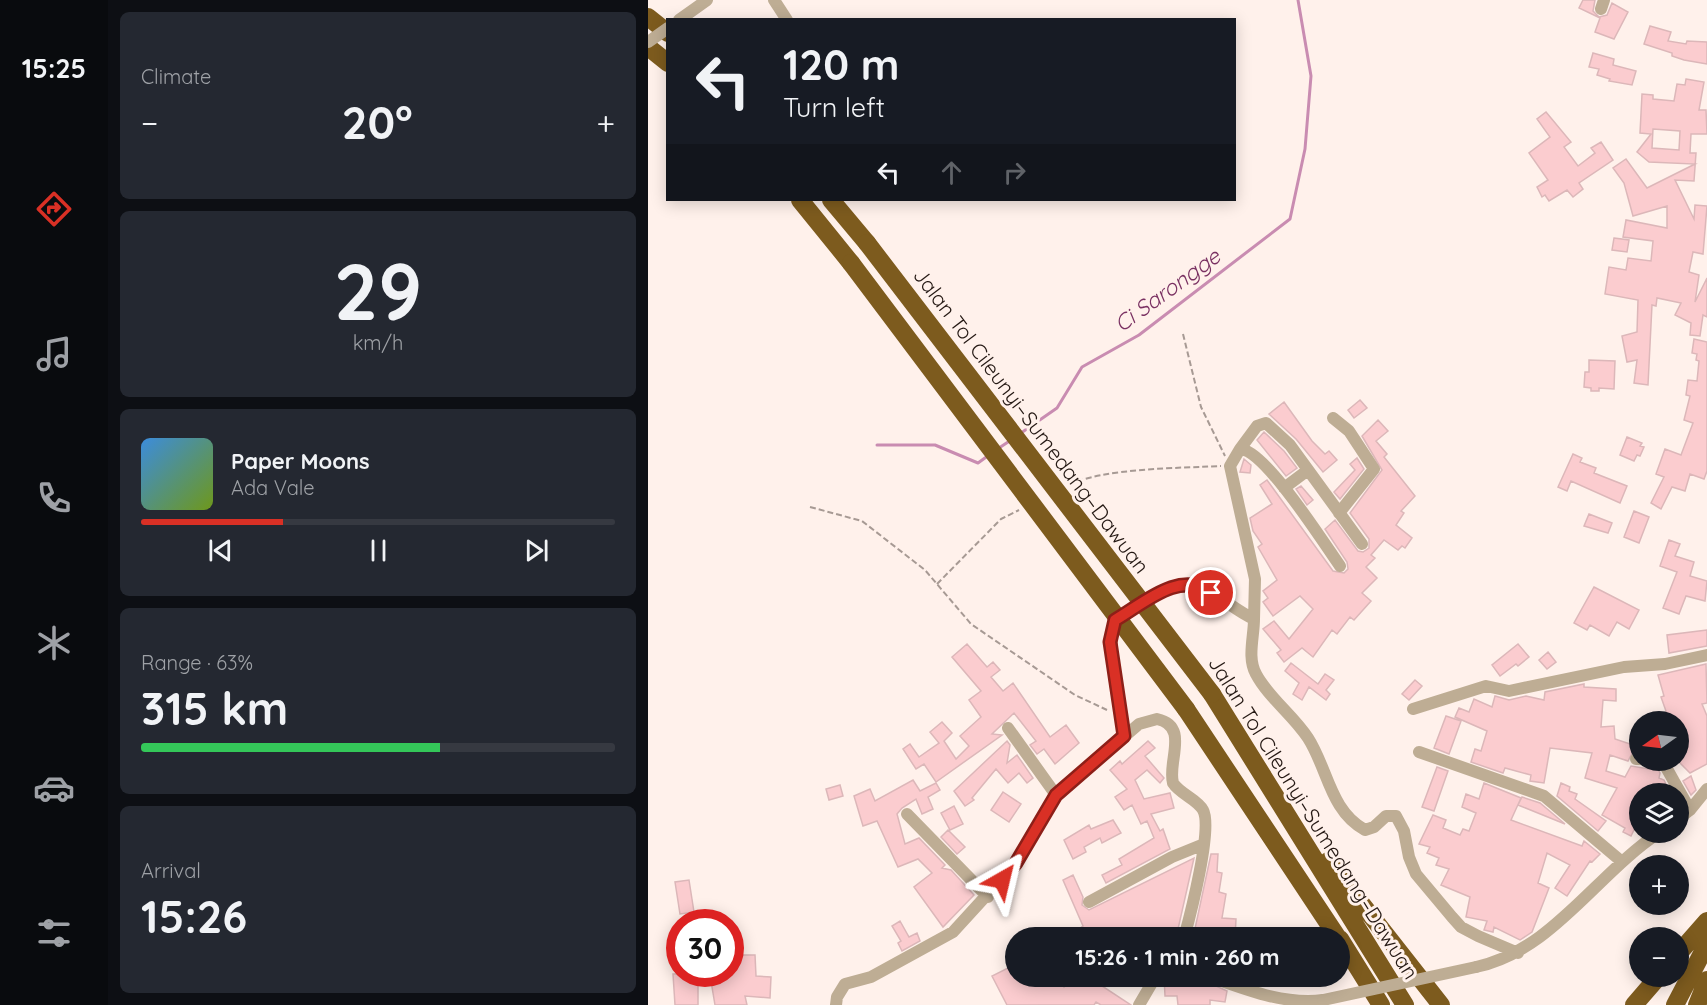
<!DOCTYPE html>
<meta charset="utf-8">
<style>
body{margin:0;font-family:Quicksand,sans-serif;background:#242831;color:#f1f3f6;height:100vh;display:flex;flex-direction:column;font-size:22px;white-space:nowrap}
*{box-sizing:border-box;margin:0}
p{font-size:20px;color:#9ea1a6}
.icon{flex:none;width:33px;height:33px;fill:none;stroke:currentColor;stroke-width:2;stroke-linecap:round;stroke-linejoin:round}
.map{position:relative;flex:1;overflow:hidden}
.panel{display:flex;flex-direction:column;gap:12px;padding:12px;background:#0d0f14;width:540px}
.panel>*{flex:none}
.top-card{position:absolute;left:18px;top:18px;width:570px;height:183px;border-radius:0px;box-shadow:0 3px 15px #0003;background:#171b24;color:#f1f3f6;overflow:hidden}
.needle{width:39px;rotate:256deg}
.buttons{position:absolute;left:981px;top:711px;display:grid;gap:12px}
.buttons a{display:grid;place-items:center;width:60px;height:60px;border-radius:50%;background:#171b24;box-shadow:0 3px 15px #0003;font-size:30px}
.speed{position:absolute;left:18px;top:909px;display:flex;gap:12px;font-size:30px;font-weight:700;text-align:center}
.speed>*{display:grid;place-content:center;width:78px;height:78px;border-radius:50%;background:#171b24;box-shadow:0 3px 15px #0003;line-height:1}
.speed .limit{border:9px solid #d22;background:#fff;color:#111}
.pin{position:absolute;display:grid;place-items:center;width:51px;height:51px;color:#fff;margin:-26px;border:3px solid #fff;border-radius:50%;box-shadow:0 2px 6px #0007}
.me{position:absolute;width:66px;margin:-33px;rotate:37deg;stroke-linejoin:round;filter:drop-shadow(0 0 4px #0008)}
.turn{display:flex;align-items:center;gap:21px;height:126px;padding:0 18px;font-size:27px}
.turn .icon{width:78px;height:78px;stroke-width:2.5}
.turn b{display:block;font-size:42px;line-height:51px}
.lanes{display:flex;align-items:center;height:57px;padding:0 18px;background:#0003;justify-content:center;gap:30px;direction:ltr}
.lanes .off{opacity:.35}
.big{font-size:45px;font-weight:700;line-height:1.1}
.panel .card{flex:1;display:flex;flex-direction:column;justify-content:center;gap:9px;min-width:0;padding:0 21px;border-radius:9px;background:#242831}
.panel .dial{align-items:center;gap:0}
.dial b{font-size:78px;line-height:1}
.song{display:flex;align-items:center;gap:18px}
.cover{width:72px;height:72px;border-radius:9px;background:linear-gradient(135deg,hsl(210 70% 55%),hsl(80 70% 35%))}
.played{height:6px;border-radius:3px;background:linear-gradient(90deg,#d93025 30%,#363941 30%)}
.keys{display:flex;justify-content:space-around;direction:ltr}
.heat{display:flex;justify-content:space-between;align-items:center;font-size:33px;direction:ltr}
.charge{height:9px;border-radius:4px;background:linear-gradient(90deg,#34c759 63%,#363941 0)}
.trip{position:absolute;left:357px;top:927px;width:345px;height:60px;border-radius:30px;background:#171b24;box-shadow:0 3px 15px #0003;font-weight:700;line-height:60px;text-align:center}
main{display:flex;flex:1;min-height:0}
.tab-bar{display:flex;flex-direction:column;width:108px;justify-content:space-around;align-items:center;background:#090b0e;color:#9ea1a6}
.tab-bar .icon{width:42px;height:42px}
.tab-bar .selected{color:#d93025}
.tab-bar b{font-size:27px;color:#f1f3f6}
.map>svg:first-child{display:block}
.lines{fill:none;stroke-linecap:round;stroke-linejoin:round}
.stream{stroke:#c98cb1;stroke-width:3}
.building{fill:#fbcccf;stroke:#dcb7b9;stroke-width:1.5;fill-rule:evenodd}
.path{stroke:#a79a94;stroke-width:2;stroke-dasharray:6 3;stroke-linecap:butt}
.minor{stroke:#bead94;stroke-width:12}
.highway{stroke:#7d5b1e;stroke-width:18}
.minor-bridge{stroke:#bead94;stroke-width:12}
.highway-bridge{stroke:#7d5b1e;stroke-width:18}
.route-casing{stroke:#8d1f18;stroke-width:15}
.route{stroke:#d93025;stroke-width:10}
.labels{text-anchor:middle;stroke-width:6;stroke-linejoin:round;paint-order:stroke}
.street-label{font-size:21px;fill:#241813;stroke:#fff1eb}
.water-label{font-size:22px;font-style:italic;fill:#7a3162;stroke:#fff1eb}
</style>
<main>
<nav class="tab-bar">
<b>15:25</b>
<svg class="icon selected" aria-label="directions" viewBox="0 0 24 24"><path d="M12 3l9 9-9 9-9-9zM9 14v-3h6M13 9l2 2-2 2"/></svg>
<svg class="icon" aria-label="music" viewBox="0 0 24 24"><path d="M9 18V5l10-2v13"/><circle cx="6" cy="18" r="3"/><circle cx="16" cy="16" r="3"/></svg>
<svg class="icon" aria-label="phone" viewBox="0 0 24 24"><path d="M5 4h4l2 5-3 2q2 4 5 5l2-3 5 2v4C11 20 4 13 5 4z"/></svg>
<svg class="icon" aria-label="climate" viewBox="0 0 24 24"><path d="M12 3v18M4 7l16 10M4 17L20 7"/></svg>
<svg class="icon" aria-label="car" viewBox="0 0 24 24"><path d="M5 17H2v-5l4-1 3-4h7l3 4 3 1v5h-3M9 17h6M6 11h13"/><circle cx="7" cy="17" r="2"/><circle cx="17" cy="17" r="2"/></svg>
<svg class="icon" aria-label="filters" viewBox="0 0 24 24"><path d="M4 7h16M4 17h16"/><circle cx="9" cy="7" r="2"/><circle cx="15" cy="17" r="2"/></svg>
</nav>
<section class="panel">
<div class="card"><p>Climate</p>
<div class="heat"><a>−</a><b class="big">20°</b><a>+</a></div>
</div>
<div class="card dial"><b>29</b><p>km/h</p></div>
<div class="card">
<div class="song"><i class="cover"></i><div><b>Paper Moons</b><p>Ada Vale</p></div></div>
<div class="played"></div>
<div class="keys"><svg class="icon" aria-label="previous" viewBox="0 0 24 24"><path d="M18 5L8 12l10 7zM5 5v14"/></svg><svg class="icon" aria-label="pause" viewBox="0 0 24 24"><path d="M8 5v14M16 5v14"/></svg><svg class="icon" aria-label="next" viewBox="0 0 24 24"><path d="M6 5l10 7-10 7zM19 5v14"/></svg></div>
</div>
<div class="card"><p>Range · 63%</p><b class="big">315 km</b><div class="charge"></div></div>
<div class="card"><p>Arrival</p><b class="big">15:26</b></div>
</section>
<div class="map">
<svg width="1059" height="1005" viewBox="0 0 1059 1005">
<rect width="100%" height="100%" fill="#fff1eb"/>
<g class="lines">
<path class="stream" d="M373 433 409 408 434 367 491 335 642 219 657 149 663 76 650 0
M229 445H287L330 463 341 455
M351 448 363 440"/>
</g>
<path class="building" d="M935 0H947L945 11 951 17 959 15 964 3 980 12 966 39 947 32 952 18 931 8Z
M1002 26 1023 32 1020 41 1038 44 1039 41 1059 42V64L1036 60 1024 56V53L996 44Z
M945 53 966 59 965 65 988 71 984 85 961 81 962 79 949 75 951 69 941 67Z
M1038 79 1056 82 1051 110H1058L1059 134H1043L1042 153H1048L1046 181 1027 180 1046 219 1047 205 1059 206 1055 254 1045 252 1041 272 1051 275 1047 302 1059 278V317L1055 315 1052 336 1042 335 1043 323 1027 315 1033 303 1009 298 1008 306 1004 305 1000 385 986 383 989 360 979 362 974 336 989 332 990 300 957 294 961 267 978 270 980 258 1003 261 1005 241 975 237 978 220 1019 228V206L985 216 976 183 965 168 978 159 999 188 1047 164 1001 162 989 152 1003 134 992 133 994 94 1005 95V99L1026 101 1029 84 1037 85ZM1005 129 1032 131 1031 150 1004 148Z
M898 112 923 142 916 147 930 166 947 153 943 148 953 142 965 160 931 183 935 189 925 197 919 190 901 201 897 195 894 197 889 187 900 180 881 153 902 137 889 119Z
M966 238 981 240 979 252 964 250Z
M1046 339 1059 342V471L1056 479 1042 474 1037 491 1024 487 1013 509 1003 503 1016 477 1008 474 1017 449 1033 455 1045 423 1036 420 1042 396 1038 395 1040 380 1049 381 1051 361 1048 360 1049 354 1044 353Z
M941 360 967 361 966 389 951 388V391H943V388L936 387 937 372H941Z
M712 400 719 408 706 418 700 410Z
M636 402 664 441 677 454 681 451 689 460 675 472 648 439 621 414Z
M730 420 740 431 728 441 739 454 736 457 767 496 753 511 756 513 748 525 764 538 757 548 754 546 750 550 736 540 723 555 727 558 718 567 729 578 714 593 723 601 706 620 702 617 689 634 684 630 665 657 654 648 636 662 629 653 633 650 615 629 626 621 641 639 665 609 652 596 625 616 615 602 620 598 615 591 629 580 610 547 614 544 605 531 602 518 624 504 612 485 619 480 685 571 696 573 700 569 699 562 677 529 687 520 710 551 715 552 721 548V539L702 513 734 470 714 436Z
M616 432 636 451 649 468 638 476 609 440Z
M979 437 994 443 992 446 996 447 992 456 989 455 986 461 972 455Z
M925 454 934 458 932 462 948 468 946 473 979 486 972 503 923 481 919 491 910 487Z
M709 458 716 469 692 499 686 492 707 470 702 464Z
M596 459 603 465 602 473 592 472Z
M653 486 665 500 659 505 648 489Z
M986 511 1001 517 991 543 976 537Z
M941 514 964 523 960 533 936 526Z
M1021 540 1032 544 1027 556 1046 562 1042 576 1059 581 1057 601 1038 596 1031 614 1015 608 1029 572 1012 566Z
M946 587 991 610 981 629 969 622 961 636 942 625 939 630 926 623Z
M1059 630V646L1021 653 1019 635Z
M319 644 339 667 345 662 352 670 343 677 355 691 365 683 402 737 418 725 431 743 407 764 396 749 389 754 382 745 388 741 366 713 344 734 354 735 288 782 276 764 268 769 255 749 262 744 271 757 291 743 282 732 294 722 304 733 296 741 308 759 321 746 312 736 333 717 321 700 333 691 304 657Z
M870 644 881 657 870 666 868 664 852 676 844 665Z
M900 652 908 662 899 669 891 660Z
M643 663 670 684 677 674 686 680 678 690 682 694 678 700 661 687 654 700 645 694 651 683 637 671Z
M1058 664 1059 703 1054 704 1059 716V764L1042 773 1030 761V722H1003L1019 714 1013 697 1016 696 1010 675Z
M767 680 774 686 761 700 754 694Z
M936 684V687L968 689V701L955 700 953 727 966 726 967 739 988 746 980 761 962 755 958 771 977 777 983 766 1001 769 1002 762 1007 763 1012 773 1011 778 1016 780 1023 794H992V831L987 828 983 836 975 832 977 828 954 815 969 788 937 778 944 753 902 748 896 783 882 781 883 775 857 768 855 773 823 762 827 749 833 751 839 731 807 717 811 708 821 712 826 699 844 707 847 696 861 700 878 696 896 700 897 692Z
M798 716 813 721 801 754 786 748Z
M359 741 362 745 359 763 369 755 385 778 379 783 371 773 360 783 348 769 324 798 326 800 317 806 306 791Z
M500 741 507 748 497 756 516 778 512 783 499 770 487 780 496 799 522 793 526 808 503 814 512 831 515 829 522 849 458 883 454 875 474 865 471 859 506 838 499 821 493 824 484 805 476 810 467 797 479 789 462 770 472 761 474 764Z
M789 767 800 771 786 811 774 807Z
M1043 776 1048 790 1043 795 1035 781Z
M265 780 272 791 288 783 292 790 280 797 285 809 274 814 268 799 254 808 249 814 257 844 271 838 297 865 294 868 303 870 326 895 295 927 266 887 284 873 270 859 250 867 229 821 215 826 206 796 222 789 227 801Z
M836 783 873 798 863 820 934 846 936 841 952 854 944 862 942 861 919 896 907 888 922 865 899 853 890 883 901 888 884 932 872 940 846 927 845 932 836 930 839 921 818 917 822 897 793 885 801 869 788 865 791 858 779 853 782 847 771 844 785 815 798 820 795 828 812 835 815 829 821 831 828 813 814 807 818 794 831 799Z
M913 783 922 787 921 791 929 794 927 799 958 821 950 831 909 796Z
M192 785 195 796 181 800 178 789Z
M355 792 373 804 361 822 343 810Z
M874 797 892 803 917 824 870 805Z
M306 806 315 824 302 830 293 813Z
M465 820 473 833 454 843 452 838 436 847 438 852 425 859 416 840 441 825 443 829Z
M300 830 317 847 309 854 293 837Z
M563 854H570L569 872 574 873 571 892 578 894 574 918 588 919 587 938H545Z
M546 858 528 938H431L427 932 435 926 415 880 425 875 435 897 434 905 441 910Z
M41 880 46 912 32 914 27 882Z
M252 921 261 937 269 933 272 941 254 951 250 943 253 941 244 926Z
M91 955H107L108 976 123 977 122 998 97 996 99 1005H67L63 981 72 983V974H82V958L91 959Z
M368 964V976H401L406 985 412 981 416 987 428 976H461L454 986 483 1005H453L448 1002 446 1005H359L344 976Z
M25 974H45V977L50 978V1005H27Z
M516 976 553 979 579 991 577 1002 562 1000V1005H530L529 996H517Z"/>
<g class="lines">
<path class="path" d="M535 334 553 407 577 456
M421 485C454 468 535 468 573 466
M162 507 214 521 277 570 323 624 427 695 459 710
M289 584 353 519 371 510"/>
<path class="minor" d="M126 0 139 20
M953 9 956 0
M31 20 59 0
M685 418 701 431 726 469 691 513
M592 449 609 426 618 423 642 445 714 544
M636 488 660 470
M606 619 607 579 582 466 592 449C617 450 675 542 692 566
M765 709 838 686 861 691 976 667 1017 664 1059 655
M360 728 408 795
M476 736C472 712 457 639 467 620 491 606 526 574 555 588 573 596 588 611 606 619 606 637 599 658 608 674 620 697 645 715 660 738 680 769 682 811 717 830L726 827 738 816H748L756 831 761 857 768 874 804 917 813 927 830 936 870 953
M771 752 896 796 973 861
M988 759H992
M1014 760 1042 810
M259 814 340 897
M1030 819 1042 810 1059 789
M441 902 524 857 556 844
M828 967C904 951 948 874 1012 832
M560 976C597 989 635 1005 675 1000
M188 1005 189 997 197 984 223 977 305 932 368 863 408 795 491 724 509 719C542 726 519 762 525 783 532 794 549 799 555 810 565 828 542 916 536 938
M491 1005 508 976"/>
<path class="highway" d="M0 17 20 33
M0 47 20 63
M152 200 203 263
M183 200 219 243
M564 694 757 1005
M538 709 690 938
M680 861 793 1005
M692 939 733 1005
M1030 954 1059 921
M986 1005 1011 976
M1027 1005 1059 944
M1049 1005 1059 980"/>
<path class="minor-bridge" d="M0 42 20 28
M675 1000 828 967"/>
<path class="highway-bridge" d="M219 243 564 694
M203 263 538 709"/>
</g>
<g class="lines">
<defs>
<path id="route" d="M354 880 368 863 408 795 476 736 462 642 467 620C495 604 532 569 563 593"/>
</defs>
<use href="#route" class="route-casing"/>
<use href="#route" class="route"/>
</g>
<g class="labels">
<g class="street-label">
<text transform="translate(383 421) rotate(53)" y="7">Jalan Tol Cileunyi–Sumedang–Dawuan</text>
<text transform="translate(665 818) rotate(58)" y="7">Jalan Tol Cileunyi–Sumedang–Dawuan</text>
</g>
<g class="water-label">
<text transform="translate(519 290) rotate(-36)" y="8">Ci Sarongge</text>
</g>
</g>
</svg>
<div class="buttons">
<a><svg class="needle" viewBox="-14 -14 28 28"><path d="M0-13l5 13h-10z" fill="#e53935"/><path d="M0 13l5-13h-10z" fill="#9ea1a6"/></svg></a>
<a><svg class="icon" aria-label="layers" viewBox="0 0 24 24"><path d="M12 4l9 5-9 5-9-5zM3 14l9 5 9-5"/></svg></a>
<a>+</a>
<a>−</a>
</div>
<div class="speed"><div class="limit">30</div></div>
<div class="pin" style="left:563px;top:593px;background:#d93025"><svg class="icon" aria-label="arrive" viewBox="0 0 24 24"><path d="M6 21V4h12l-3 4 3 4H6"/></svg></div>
<svg class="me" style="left:354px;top:880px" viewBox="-20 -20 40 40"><path d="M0-17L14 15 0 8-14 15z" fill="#d93025" stroke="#fff" stroke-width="4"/></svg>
<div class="trip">15:26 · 1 min · 260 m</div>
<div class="top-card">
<div class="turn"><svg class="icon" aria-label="left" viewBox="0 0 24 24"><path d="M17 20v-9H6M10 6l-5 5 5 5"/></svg><div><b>120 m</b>Turn left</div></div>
<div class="lanes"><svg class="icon" aria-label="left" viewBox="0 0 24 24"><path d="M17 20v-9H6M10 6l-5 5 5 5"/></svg><svg class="icon off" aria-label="ahead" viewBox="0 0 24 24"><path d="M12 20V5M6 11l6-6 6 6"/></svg><svg class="icon off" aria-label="right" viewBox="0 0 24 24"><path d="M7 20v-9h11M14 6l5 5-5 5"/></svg></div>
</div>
</div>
</main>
